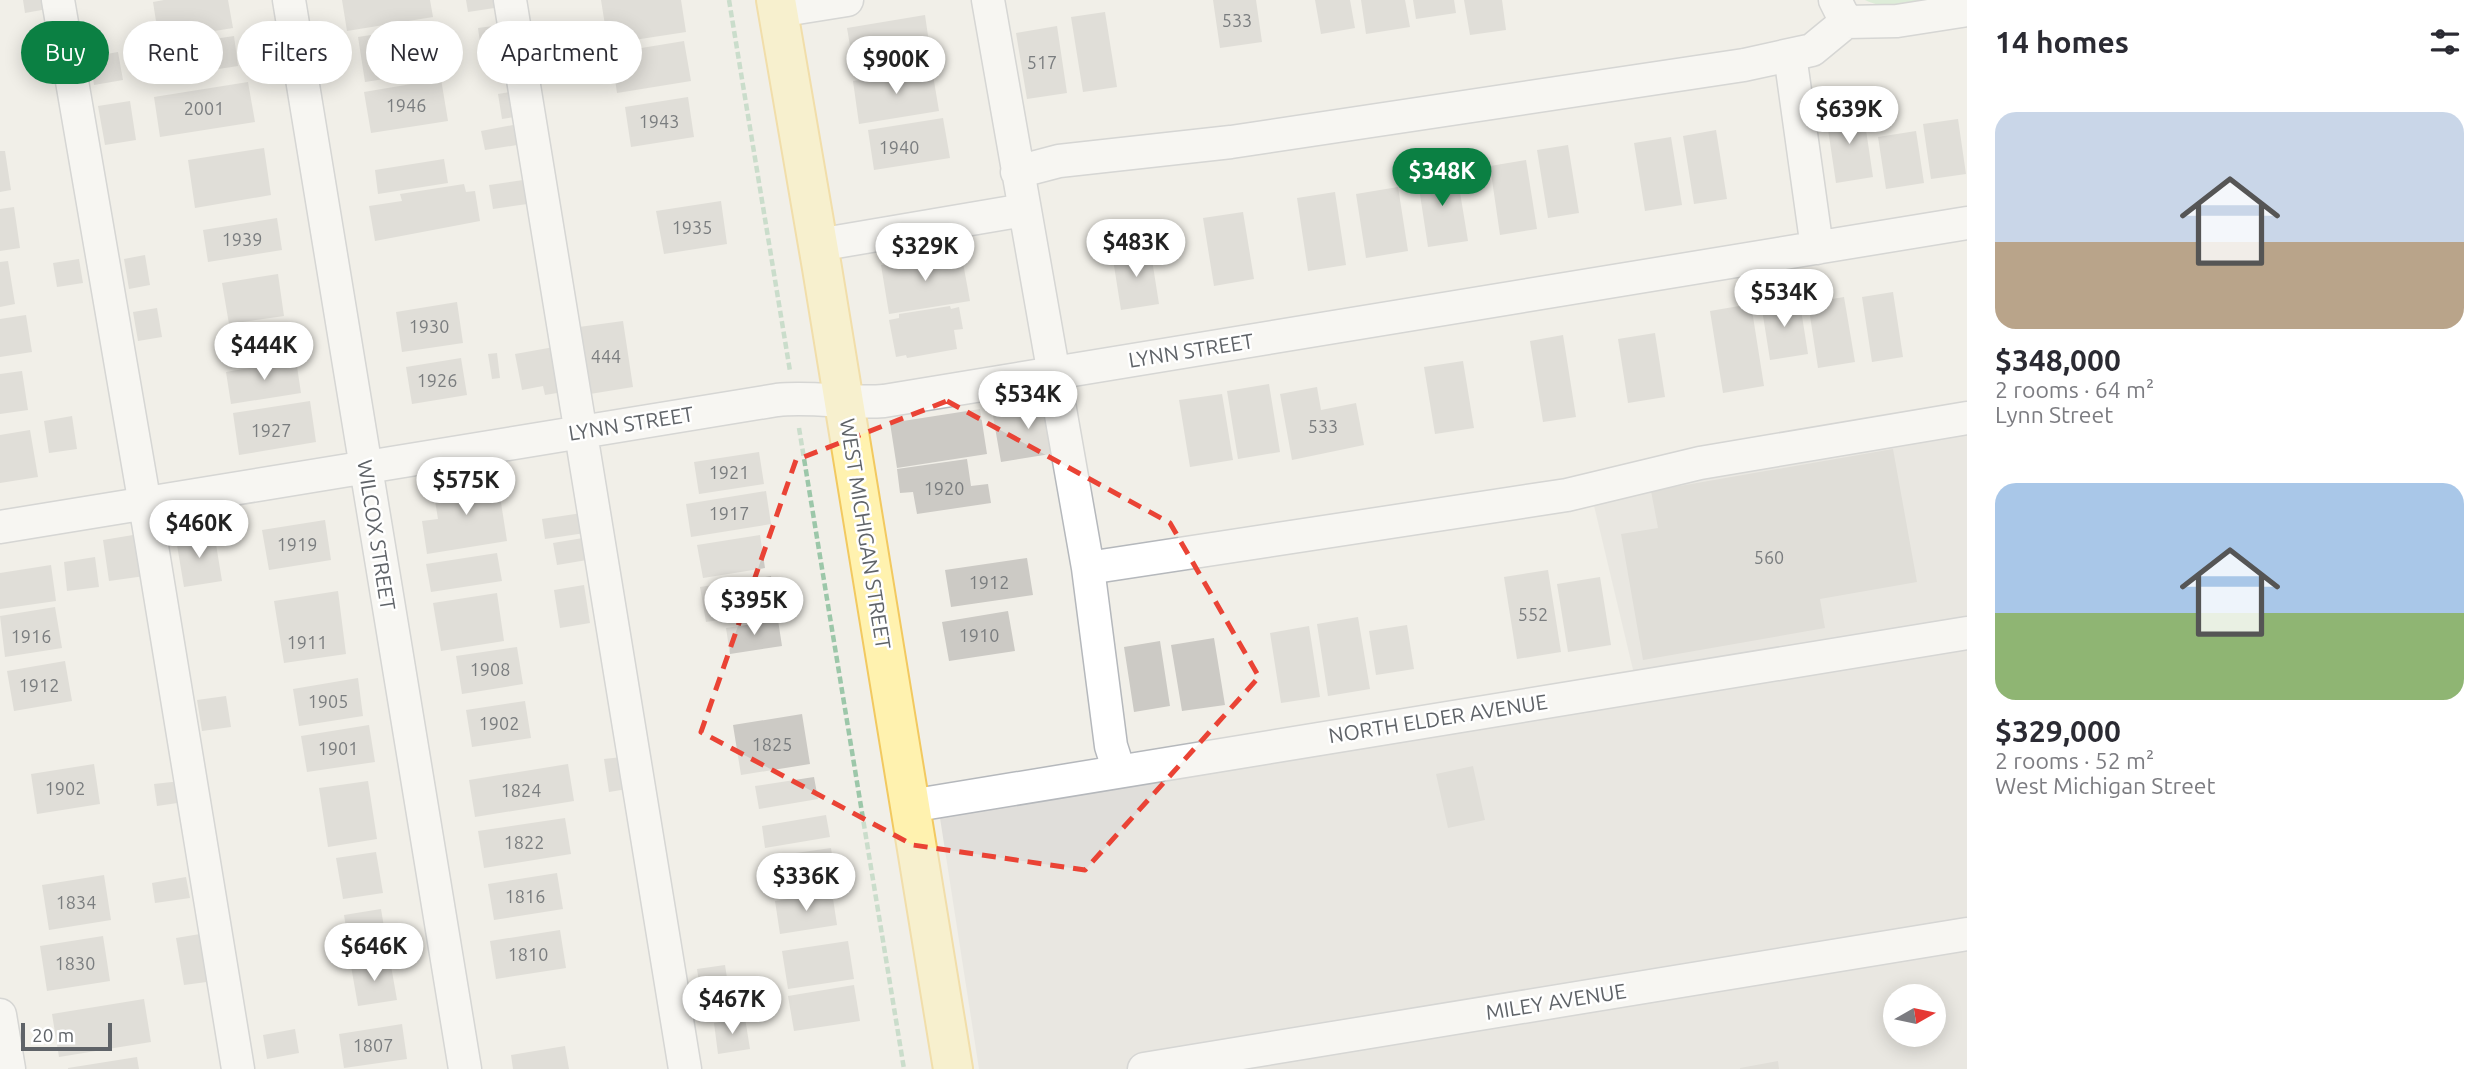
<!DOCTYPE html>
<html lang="en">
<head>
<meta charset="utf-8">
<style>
	body { margin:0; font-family:Ubuntu,sans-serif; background:#f2f2f3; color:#2b2b33; height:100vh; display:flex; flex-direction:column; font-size:26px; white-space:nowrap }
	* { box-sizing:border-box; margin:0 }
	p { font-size:23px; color:#7c7c81 }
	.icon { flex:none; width:38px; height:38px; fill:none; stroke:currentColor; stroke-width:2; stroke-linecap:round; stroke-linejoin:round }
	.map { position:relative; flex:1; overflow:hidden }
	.drawer { display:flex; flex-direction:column; background:#fff; width:525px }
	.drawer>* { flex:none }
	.top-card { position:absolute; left:21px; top:21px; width:665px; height:63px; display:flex; gap:14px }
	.needle { width:46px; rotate:81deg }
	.tools { position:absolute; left:1883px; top:984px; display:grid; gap:14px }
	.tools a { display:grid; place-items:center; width:63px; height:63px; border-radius:50%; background:#fff; box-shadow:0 4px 18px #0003; font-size:35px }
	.scale { position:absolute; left:21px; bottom:18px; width:91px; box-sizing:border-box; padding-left:7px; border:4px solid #5f6368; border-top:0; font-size:19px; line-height:24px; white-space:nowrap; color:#5f6368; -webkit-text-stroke:5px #fff; paint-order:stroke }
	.price { position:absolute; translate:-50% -60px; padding:0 16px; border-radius:24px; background:#fff; color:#222; font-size:23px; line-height:46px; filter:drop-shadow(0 2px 4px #0008) }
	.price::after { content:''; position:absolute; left:50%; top:42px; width:21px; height:16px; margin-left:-10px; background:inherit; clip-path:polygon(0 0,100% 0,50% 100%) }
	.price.selected { background:#0b8043; color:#fff }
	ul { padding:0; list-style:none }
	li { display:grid; align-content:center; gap:14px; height:371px; padding:0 28px }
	li span { display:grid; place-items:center; height:217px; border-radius:21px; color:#555 }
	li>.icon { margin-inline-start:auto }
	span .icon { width:126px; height:126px; fill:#fffc; stroke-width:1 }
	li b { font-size:30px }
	h2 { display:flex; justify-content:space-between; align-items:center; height:84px; padding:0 28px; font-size:30px }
	.chip { padding:0 24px; border-radius:32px; background:#fff; box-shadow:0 4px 18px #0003; font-size:24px; line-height:63px }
	.chip.selected { background:#0b8043; color:#fff }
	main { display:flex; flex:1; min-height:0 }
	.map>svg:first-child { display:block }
	.industrial { fill:#e0deda; fill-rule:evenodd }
	.park { fill:#c5e8c5 }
	.building { fill:#cccac5 }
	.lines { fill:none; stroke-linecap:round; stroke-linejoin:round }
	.minor-casing { stroke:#b5b8bc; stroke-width:35 }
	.major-casing { stroke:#f2c960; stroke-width:42 }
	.path { stroke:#9cc7a9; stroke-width:4.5; stroke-dasharray:7 3.5; stroke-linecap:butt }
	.minor { stroke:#fff; stroke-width:32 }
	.major { stroke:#fff2af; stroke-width:38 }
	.marked { fill:none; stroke:#ea4335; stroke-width:5; stroke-dasharray:14 9; stroke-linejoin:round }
	.labels { text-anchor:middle; stroke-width:5; stroke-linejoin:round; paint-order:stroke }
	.number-label { font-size:18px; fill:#7a7d7f }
	.street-label { font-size:21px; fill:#5f6368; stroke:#fff }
</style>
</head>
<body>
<main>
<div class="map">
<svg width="1967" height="1069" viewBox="0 0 1967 1069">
	<rect width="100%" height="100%" fill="#f1efe8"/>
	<path class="industrial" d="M1967,428v641h-988l-39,-251 698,-117 -4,-27 -43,-181zM1895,996h39v38h-39z"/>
	<path class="park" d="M1865,0h75c-27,5 -50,12 -75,0z"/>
	<path class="building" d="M23,0h29l1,8 -28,5z
		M164,0h64l5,28 -74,12 -6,-38z
		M342,0h88l3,17 -86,14z
		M466,0h34l1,7 -33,5z
		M601,0h80l5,32 -78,12z
		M1213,0h43l6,42 -42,6z
		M1315,0h35l5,28 -34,6z
		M1361,0h44l5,27 -44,7z
		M1413,0h41l2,13 -40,6z
		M1464,0h38l4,30 -36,5z
		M1105,12l12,75 -34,5 -12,-75z
		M925,15l7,48 -77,12 -8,-47z
		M508,24l4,28 -30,5 -4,-29z
		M435,25l7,45 -77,12 -7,-45z
		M1057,26l10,67 -40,6 -11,-66z
		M234,36l4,30 -71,11 -5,-30z
		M684,41l7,40 -74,12 -6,-40z
		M118,52l5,28 -29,5 -4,-28z
		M932,69l7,42 -80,13 -6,-43z
		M441,79l7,42 -77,12 -7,-41z
		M248,82l7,40 -95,15 -6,-40z
		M522,90l5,25 -25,4 -4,-25z
		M688,97l6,40 -63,10 -6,-40z
		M130,101l6,39 -31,5 -7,-39z
		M1863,110l10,67 -37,6 -10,-67z
		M943,118l7,40 -76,12 -6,-40z
		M1958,119l8,55 -35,5 -8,-55z
		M513,125l4,20 -32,5 -4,-19z
		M1716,130l11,69 -33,5 -11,-68z
		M1916,131l8,52 -38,6 -8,-52z
		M1671,137l11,68 -37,6 -11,-68z
		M1568,145l11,68 -31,5 -11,-68z
		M264,148l7,47 -76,13 -7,-48z
		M0,151h5l6,39 -11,2z
		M444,159l4,24 -70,11 -3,-24z
		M1526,160l11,69 -37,6 -10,-69z
		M1456,168l12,73 -40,6 -11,-72z
		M530,179l4,24 -41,6 -4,-24z
		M464,184l2,8 9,-1 5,30 -105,20 -6,-35 33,-5 -2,-7z
		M1398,187l10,64 -42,7 -10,-64z
		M1335,192l11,73 -38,6 -11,-73z
		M721,201l6,43 -63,10 -8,-43z
		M14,207l6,41 -20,3v-42z
		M1243,212l11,67 -40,7 -11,-68z
		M277,218l5,32 -74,12 -5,-32z
		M1150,247l9,57 -38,6 -9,-57z
		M961,252l9,49 -81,13 -8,-49z
		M145,255l5,30 -21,4 -5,-30z
		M79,259l4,24 -26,4 -4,-24z
		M8,261l7,43 -15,3v-45z
		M278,274l6,42 -55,8 -7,-41z
		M1893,292l10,65 -31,5 -10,-65z
		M1799,297l9,57 -38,6 -9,-57z
		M1844,297l11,65 -37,6 -10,-65z
		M457,302l6,41 -61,9 -6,-40z
		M1751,304l13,82 -41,7 -13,-82z
		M950,306l1,3 8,-2 4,22 -9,1 3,19 -50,9 -1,-3 -10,2 -7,-37 10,-2v-4z
		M157,308l5,29 -24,4 -5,-29z
		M26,315l6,37 -32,5v-38z
		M623,321l10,66 -43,7 -11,-67z
		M1655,333l10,64 -37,6 -10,-64z
		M1563,335l13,82 -33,5 -13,-81z
		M554,347l9,45 -18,3 -2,-9 -21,4 -7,-36z
		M497,353l3,25 -8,1 -4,-25z
		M461,358l6,37 -55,9 -6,-37z
		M296,360l5,33 -70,11 -5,-32z
		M1463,361l11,67 -39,6 -11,-67z
		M22,371l6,39 -28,4v-40z
		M1269,384l11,68 -42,7 -11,-68z
		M1317,387l4,23 35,-7 8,42 -72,15 -12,-66z
		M1222,394l11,66 -43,7 -11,-67z
		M1055,400l8,52 -62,10 -9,-52z
		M310,401l6,41 -77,13 -6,-42z
		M980,409l7,45 -90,14 -7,-45z
		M72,416l5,33 -28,4 -5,-32z
		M30,430l8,47 -38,6v-48z
		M1893,449l24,133 -97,17 5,29 -182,32 -22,-126 37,-6 -7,-37z
		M759,452l5,32 -65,10 -5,-32z
		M967,459l4,27 17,-2 3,19 -74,11 -4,-22 -13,1 -3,-24z
		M497,477l10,64 -80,13 -5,-33 16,-2 -5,-31z
		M766,491l5,33 -80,13 -5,-33z
		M582,513l3,20 -40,6 -3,-20z
		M325,520l6,40 -62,10 -7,-40z
		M214,532l8,49 -38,6 -8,-48z
		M145,533l7,42 -43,6 -6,-41z
		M760,535l5,33 -62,10 -6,-33z
		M583,538l4,22 -30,5 -4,-22z
		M497,553l5,28 -71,11 -5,-28z
		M95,557l4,30 -32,4 -3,-29z
		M1027,558l6,37 -82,12 -6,-37z
		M51,565l5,36 -56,8v-36z
		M1548,570l13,82 -44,7 -13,-82z
		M771,576l6,35 -71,11 -6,-35z
		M1600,577l11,68 -43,7 -11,-68z
		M584,585l6,38 -30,5 -6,-38z
		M338,591l8,63 -62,9 -10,-62z
		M497,593l7,48 -63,10 -8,-48z
		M55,607l7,41 -57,9 -5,-41z
		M1008,611l7,40 -66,10 -7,-39z
		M1358,617l12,72 -42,7 -11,-72z
		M778,620l4,26 -52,8 -4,-26z
		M1407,625l7,44 -38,6 -7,-44z
		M1309,626l11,71 -39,6 -11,-70z
		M1214,638l11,67 -43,6 -11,-66z
		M1160,641l10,65 -36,6 -10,-65z
		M517,647l6,37 -61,10 -6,-38z
		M65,661l7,40 -58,10 -7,-40z
		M358,678l5,38 -64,10 -6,-37z
		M226,696l5,31 -29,4 -5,-31z
		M525,701l6,37 -59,9 -6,-37z
		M802,714l8,50 -69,11 -8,-50z
		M369,725l6,37 -68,10 -6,-36z
		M622,757l5,32 -18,3 -5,-33z
		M94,764l6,40 -63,10 -6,-40z
		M568,764l6,37 -99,16 -6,-37z
		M1473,766l12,54 -37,8 -12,-54z
		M814,777l4,22 -59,10 -4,-23z
		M181,781l3,21 -27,4 -3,-22z
		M368,781l9,58 -49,8 -9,-59z
		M826,815l4,22 -65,11 -3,-22z
		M565,818l6,36 -87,14 -6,-37z
		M831,848l3,22 -62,8 -4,-21z
		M376,852l7,41 -40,6 -7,-41z
		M557,873l6,36 -69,11 -6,-36z
		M104,875l7,45 -62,10 -7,-45z
		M186,877l4,21 -35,5 -3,-20z
		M832,892l5,33 -57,9 -5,-33z
		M381,909l6,36 -37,6 -6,-36z
		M560,930l6,38 -70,11 -6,-38z
		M206,933l8,48 -30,4 -8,-47z
		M103,936l7,45 -63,10 -7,-45z
		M848,941l6,38 -66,10 -6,-38z
		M390,960l7,40 -39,6 -7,-40z
		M725,965l4,26 -28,4 -4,-26z
		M854,985l6,36 -66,10 -6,-35z
		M144,999l7,43 -92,15 -7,-43z
		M745,1018l5,31 -32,5 -4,-31z
		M402,1024l5,35 -63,9 -5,-34z
		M295,1029l4,24 -32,6 -4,-24z
		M565,1046l4,23h-56l-2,-14z
		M137,1057l2,12h-71v-1z
		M1778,1061l1,8h-39v-1z"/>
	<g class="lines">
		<g class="minor-casing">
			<path id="minor" d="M58,0l91,528 89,541
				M289,0l176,1069
				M510,0l175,1069
				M988,0l100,568 23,178 8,25
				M1835,0l11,22 51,-1 70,-11
				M778,11l69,-11
				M1790,55l27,193
				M1017,172l42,-11 172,-19 513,-77 68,-15 34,-28
				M818,245l206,-35
				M0,527l777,-127c36,-4 71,4 107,1l1083,-178
				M1088,568l479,-73 133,-32 267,-45
				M910,806l1057,-173
				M0,1015l9,54
				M1144,1069l823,-135"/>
		</g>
		<g class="major-casing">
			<path id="major" d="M776,0l46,268 131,801"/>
		</g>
		<path class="path" d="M729,0l61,371
			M799,428l105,641"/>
		<use href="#minor" class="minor"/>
		<use href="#major" class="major"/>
	</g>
	<path d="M0 0H1967V1069H0ZM947,401l223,122 89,154 -174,193 -172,-25 -212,-113 95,-272z" fill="#f1efe8" fill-opacity=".55" fill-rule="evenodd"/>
	<path class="marked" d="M947,401l223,122 89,154 -174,193 -172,-25 -212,-113 95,-272z"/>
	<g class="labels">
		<g class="number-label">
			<text x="1237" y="27">533</text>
			<text x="1042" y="69">517</text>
			<text x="406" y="112">1946</text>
			<text x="204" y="115">2001</text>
			<text x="659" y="128">1943</text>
			<text x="899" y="154">1940</text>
			<text x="692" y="234">1935</text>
			<text x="242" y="246">1939</text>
			<text x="429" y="333">1930</text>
			<text x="606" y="363">444</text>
			<text x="437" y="387">1926</text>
			<text x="1323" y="433">533</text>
			<text x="271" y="437">1927</text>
			<text x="729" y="479">1921</text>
			<text x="944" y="495">1920</text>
			<text x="729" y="520">1917</text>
			<text x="297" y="551">1919</text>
			<text x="1769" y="564">560</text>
			<text x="989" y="589">1912</text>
			<text x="1533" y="621">552</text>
			<text x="979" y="642">1910</text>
			<text x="31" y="643">1916</text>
			<text x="307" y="649">1911</text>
			<text x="490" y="676">1908</text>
			<text x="39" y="692">1912</text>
			<text x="328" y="708">1905</text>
			<text x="499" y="730">1902</text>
			<text x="772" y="751">1825</text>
			<text x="338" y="755">1901</text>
			<text x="65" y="795">1902</text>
			<text x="521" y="797">1824</text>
			<text x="524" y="849">1822</text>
			<text x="525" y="903">1816</text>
			<text x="76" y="909">1834</text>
			<text x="528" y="961">1810</text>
			<text x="75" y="970">1830</text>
			<text x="373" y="1052">1807</text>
		</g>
		<g class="street-label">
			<text transform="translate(1191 351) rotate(-9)" y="7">LYNN STREET</text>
			<text transform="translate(631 424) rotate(-9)" y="7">LYNN STREET</text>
			<text transform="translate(865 534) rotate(81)" y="7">WEST MICHIGAN STREET</text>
			<text transform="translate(376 535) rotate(81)" y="7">WILCOX STREET</text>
			<text transform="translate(1438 719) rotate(-9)" y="7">NORTH ELDER AVENUE</text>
			<text transform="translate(1556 1002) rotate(-9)" y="7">MILEY AVENUE</text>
		</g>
	</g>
</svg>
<div class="tools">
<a><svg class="needle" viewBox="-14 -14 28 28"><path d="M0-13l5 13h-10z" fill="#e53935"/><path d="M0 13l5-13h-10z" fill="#7c7c81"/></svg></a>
</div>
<div class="scale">20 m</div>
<b class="price" style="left:896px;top:96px">$900K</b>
<b class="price" style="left:1849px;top:146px">$639K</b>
<b class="price selected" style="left:1442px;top:208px">$348K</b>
<b class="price" style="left:1136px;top:279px">$483K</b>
<b class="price" style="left:925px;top:283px">$329K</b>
<b class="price" style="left:1784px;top:329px">$534K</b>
<b class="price" style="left:264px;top:382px">$444K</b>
<b class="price" style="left:1028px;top:431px">$534K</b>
<b class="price" style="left:466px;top:517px">$575K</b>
<b class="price" style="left:199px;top:560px">$460K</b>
<b class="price" style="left:754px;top:637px">$395K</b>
<b class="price" style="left:806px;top:913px">$336K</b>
<b class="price" style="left:374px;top:983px">$646K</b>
<b class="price" style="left:732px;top:1036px">$467K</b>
<div class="top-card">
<a class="chip selected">Buy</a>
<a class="chip">Rent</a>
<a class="chip">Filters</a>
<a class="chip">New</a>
<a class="chip">Apartment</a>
</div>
</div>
<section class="drawer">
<h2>14 homes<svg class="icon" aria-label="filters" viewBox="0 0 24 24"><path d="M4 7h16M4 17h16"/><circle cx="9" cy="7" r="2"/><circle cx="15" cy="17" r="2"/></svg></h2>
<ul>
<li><span style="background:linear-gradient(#c9d6e8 60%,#b9a48a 0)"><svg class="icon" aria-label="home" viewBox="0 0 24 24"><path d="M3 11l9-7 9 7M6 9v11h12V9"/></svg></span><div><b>$348,000</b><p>2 rooms · 64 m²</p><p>Lynn Street</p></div></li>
<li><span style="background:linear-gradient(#a9c7e8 60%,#8fb573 0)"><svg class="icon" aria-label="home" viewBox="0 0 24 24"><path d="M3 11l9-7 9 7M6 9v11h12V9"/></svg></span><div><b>$329,000</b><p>2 rooms · 52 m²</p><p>West Michigan Street</p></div></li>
</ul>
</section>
</main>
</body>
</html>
